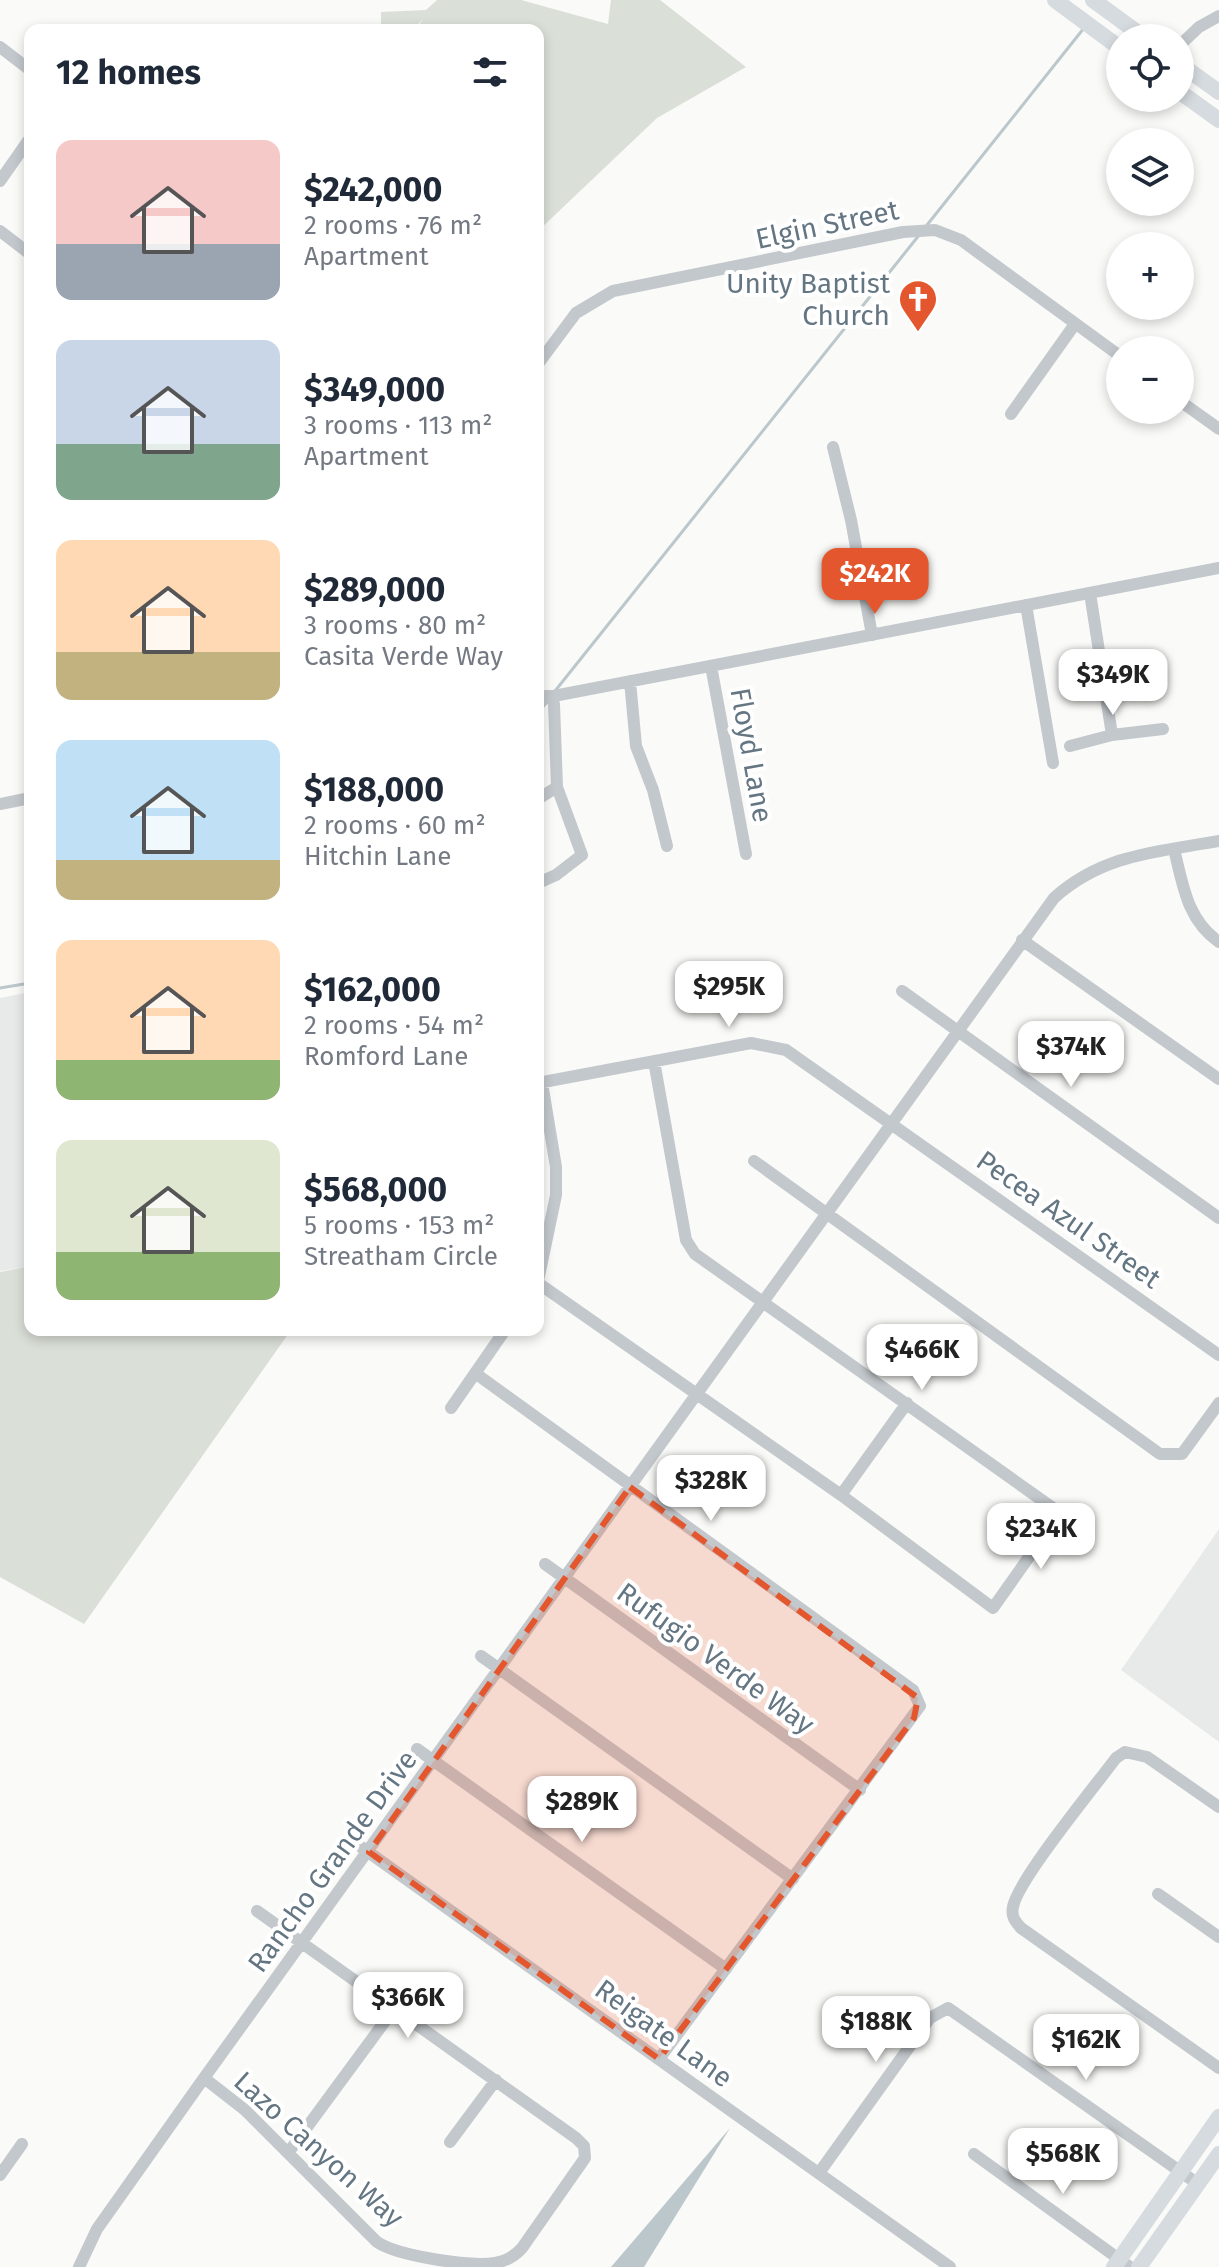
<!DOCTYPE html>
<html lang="en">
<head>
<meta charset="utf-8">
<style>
	body { margin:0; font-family:"Fira Sans",sans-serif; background:#f2f2f3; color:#1f2937; height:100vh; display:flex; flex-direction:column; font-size:30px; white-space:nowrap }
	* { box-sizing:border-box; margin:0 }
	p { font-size:26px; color:#747a83 }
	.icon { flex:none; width:44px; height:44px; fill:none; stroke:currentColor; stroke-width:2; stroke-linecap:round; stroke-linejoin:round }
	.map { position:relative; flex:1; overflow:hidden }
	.panel { position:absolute; left:24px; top:24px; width:520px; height:1312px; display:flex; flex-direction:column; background:#fff; border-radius:16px; box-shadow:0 4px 12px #0003 }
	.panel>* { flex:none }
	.controls { position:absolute; left:1106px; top:24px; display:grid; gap:16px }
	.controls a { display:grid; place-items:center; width:88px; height:88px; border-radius:50%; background:#fff; box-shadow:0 4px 12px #0003; font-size:40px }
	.price { position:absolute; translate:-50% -68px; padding:0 18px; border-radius:16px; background:#fff; color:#222; font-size:26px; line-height:52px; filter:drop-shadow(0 2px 4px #0008) }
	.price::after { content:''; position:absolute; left:50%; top:48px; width:24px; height:18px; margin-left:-12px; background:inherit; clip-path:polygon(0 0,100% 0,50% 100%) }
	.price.active { background:#e4572e; color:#fff }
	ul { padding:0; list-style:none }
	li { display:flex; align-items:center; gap:24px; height:200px; padding:0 32px }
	li span { display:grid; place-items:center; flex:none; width:224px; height:160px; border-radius:16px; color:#555 }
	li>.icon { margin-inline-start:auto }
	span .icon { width:96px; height:96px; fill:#fffc; stroke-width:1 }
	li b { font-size:34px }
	h2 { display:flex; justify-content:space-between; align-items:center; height:96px; padding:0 32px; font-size:34px }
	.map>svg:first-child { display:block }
	.built { fill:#e8e9e9 }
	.green { fill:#dadfd7 }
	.water { fill:#bbc7cb }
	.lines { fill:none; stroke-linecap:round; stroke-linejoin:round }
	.stream { stroke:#bbc7cb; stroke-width:3 }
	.minor { stroke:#c3c8cc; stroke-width:12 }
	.major { stroke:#d6dbdf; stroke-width:16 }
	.marked { fill:#e4572e; fill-opacity:0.2; stroke:#e4572e; stroke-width:6; stroke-dasharray:16 10; stroke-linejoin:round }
	.labels { text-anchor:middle; stroke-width:8; stroke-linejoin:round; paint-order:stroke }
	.street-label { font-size:28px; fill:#657683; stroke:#fff }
	.poi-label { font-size:28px; fill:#657683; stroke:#fff; text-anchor:end }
</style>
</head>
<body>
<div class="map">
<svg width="1219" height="2267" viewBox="0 0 1219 2267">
	<rect width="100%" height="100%" fill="#fafaf8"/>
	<path class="built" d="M30,992v274l-30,5v-273z
		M1219,1529v213l-98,-72z"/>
	<path class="green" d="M437,0h84l87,24 3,-24h49l86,67 -89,51 -119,113v-201h-122l7,-11 -10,11h-32v-18l45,-2z
		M30,1266v64h261l-207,294 -84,-47v-305z"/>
	<path class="water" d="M730,2128l-86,139h-33z"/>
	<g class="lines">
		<path class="stream" d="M927,225l157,-197
			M555,691l365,-457
			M538,713l8,-10
			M0,988l30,-5"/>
		<path class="minor" d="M1180,45l19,-18 20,-11
			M0,47l30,23
			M0,181l28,-40
			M0,231l30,23
			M538,364l38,-51 37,-22 290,-59 32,-2 26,10 159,116
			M1180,401l39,28
			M1011,414l64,-90
			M833,447l18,73 21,115
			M1090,593l22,142
			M1026,605l27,158
			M711,666l35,188
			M630,681l6,65 17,44 14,56
			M538,699l681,-131
			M1070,746l42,-11 51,-6
			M538,799l19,-12
			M0,804l30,-6
			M1174,849c9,36 13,71 45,93
			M538,883l18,-8 26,-20 -25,-68 -3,-83 -3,-7 -5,-1
			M1022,940l197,139
			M902,991l317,227
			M538,1083l213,-40 35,7 433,305
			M754,1161l406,293h22l37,-51
			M538,1281l18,-86v-28l-14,-84
			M538,1283l303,212 152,113 67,-95 -365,-259 -9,-14 -32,-179
			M475,1373l438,317 7,16 -261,353
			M451,1408l54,-78
			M841,1495l66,-92
			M545,1564l315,226
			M481,1656l312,223
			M417,1749l309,220
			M1219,1807l-72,-50 -22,-5 -9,6c-20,27 -99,123 -103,149 -2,10 2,14 8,21l198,140
			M350,1839l600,428
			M1158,1894l61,43
			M204,2078l41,32 132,132c21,14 93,25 118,21 11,-2 20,-7 27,-15l63,-90 -1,-12 -8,-8 -319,-227
			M450,2142l46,-62
			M288,2153l106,-144
			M974,2154l156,113
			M819,2173l111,-155 18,-10 250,176
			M0,2175l22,-31
			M79,2267l18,-38 102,-144 855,-1187c49,-44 103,-46 165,-57"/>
		<path class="major" d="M1055,0l65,48
			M1093,0l52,38
			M1180,64l39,28
			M1180,92l39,28
			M1114,2267l105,-150
			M1139,2267l80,-113"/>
	</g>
	<path class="marked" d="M630,1487l288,211 -4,20 -255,341 -290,-207z"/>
	<defs>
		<g id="church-pin" transform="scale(2)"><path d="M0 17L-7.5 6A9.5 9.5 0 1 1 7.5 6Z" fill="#e4572e" stroke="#fff"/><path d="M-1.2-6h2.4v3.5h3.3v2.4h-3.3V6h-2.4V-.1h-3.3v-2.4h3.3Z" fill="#fff"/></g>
	</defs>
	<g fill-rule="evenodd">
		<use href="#church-pin" x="918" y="299"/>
	</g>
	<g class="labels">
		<g class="street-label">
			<text transform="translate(827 224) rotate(-12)" y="10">Elgin Street</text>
			<text transform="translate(752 755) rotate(80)" y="10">Floyd Lane</text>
			<text transform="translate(1069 1219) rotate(35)" y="10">Pecea Azul Street</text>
			<text transform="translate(716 1658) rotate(36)" y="10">Rufugio Verde Way</text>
			<text transform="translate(332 1861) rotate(-54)" y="10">Rancho Grande Drive</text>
			<text transform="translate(664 2033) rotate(36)" y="10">Reigate Lane</text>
			<text transform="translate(319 2149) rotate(42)" y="10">Lazo Canyon Way</text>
		</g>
		<g class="poi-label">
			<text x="890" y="293">Unity Baptist<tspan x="890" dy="32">Church</tspan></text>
		</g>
	</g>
</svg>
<div class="controls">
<a><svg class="icon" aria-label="locate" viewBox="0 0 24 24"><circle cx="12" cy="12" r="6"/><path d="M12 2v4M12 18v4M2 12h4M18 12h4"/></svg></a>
<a><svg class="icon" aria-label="layers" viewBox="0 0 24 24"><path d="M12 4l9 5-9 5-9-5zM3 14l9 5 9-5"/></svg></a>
<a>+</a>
<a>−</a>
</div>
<b class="price active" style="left:875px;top:616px">$242K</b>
<b class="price" style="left:1113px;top:717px">$349K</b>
<b class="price" style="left:729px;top:1029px">$295K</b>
<b class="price" style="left:1071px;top:1089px">$374K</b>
<b class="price" style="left:922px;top:1392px">$466K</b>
<b class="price" style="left:711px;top:1523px">$328K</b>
<b class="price" style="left:1041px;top:1571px">$234K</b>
<b class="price" style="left:582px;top:1844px">$289K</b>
<b class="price" style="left:408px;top:2040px">$366K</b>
<b class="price" style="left:876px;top:2064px">$188K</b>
<b class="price" style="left:1086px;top:2082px">$162K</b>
<b class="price" style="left:1063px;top:2196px">$568K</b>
<section class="panel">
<h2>12 homes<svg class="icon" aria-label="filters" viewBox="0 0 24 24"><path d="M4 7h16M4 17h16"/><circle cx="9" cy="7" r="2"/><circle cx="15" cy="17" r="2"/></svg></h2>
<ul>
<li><span style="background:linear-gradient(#f6c9c9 65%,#9aa5b1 0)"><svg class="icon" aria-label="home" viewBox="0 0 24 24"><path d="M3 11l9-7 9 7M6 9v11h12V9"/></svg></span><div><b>$242,000</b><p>2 rooms · 76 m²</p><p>Apartment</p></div></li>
<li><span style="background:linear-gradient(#c9d6e8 65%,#7fa58c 0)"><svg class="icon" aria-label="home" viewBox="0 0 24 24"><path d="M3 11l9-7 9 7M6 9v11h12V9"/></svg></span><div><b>$349,000</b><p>3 rooms · 113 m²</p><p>Apartment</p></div></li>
<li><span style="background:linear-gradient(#ffd9b3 70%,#c2b280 0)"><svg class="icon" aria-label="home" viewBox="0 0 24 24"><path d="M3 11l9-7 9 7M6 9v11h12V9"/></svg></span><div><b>$289,000</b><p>3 rooms · 80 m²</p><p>Casita Verde Way</p></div></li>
<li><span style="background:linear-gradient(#bfe0f5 75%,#c2b280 0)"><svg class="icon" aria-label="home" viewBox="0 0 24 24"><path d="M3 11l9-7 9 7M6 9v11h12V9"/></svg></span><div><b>$188,000</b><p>2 rooms · 60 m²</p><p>Hitchin Lane</p></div></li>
<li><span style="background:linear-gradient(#ffd9b3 75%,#8fb573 0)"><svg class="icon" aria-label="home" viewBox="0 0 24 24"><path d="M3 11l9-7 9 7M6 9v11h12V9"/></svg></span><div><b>$162,000</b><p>2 rooms · 54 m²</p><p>Romford Lane</p></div></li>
<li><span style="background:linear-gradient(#dfe7d0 70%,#8fb573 0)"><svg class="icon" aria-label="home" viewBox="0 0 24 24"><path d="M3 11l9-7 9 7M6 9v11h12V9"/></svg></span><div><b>$568,000</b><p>5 rooms · 153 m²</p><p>Streatham Circle</p></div></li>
</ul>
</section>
</div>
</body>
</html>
